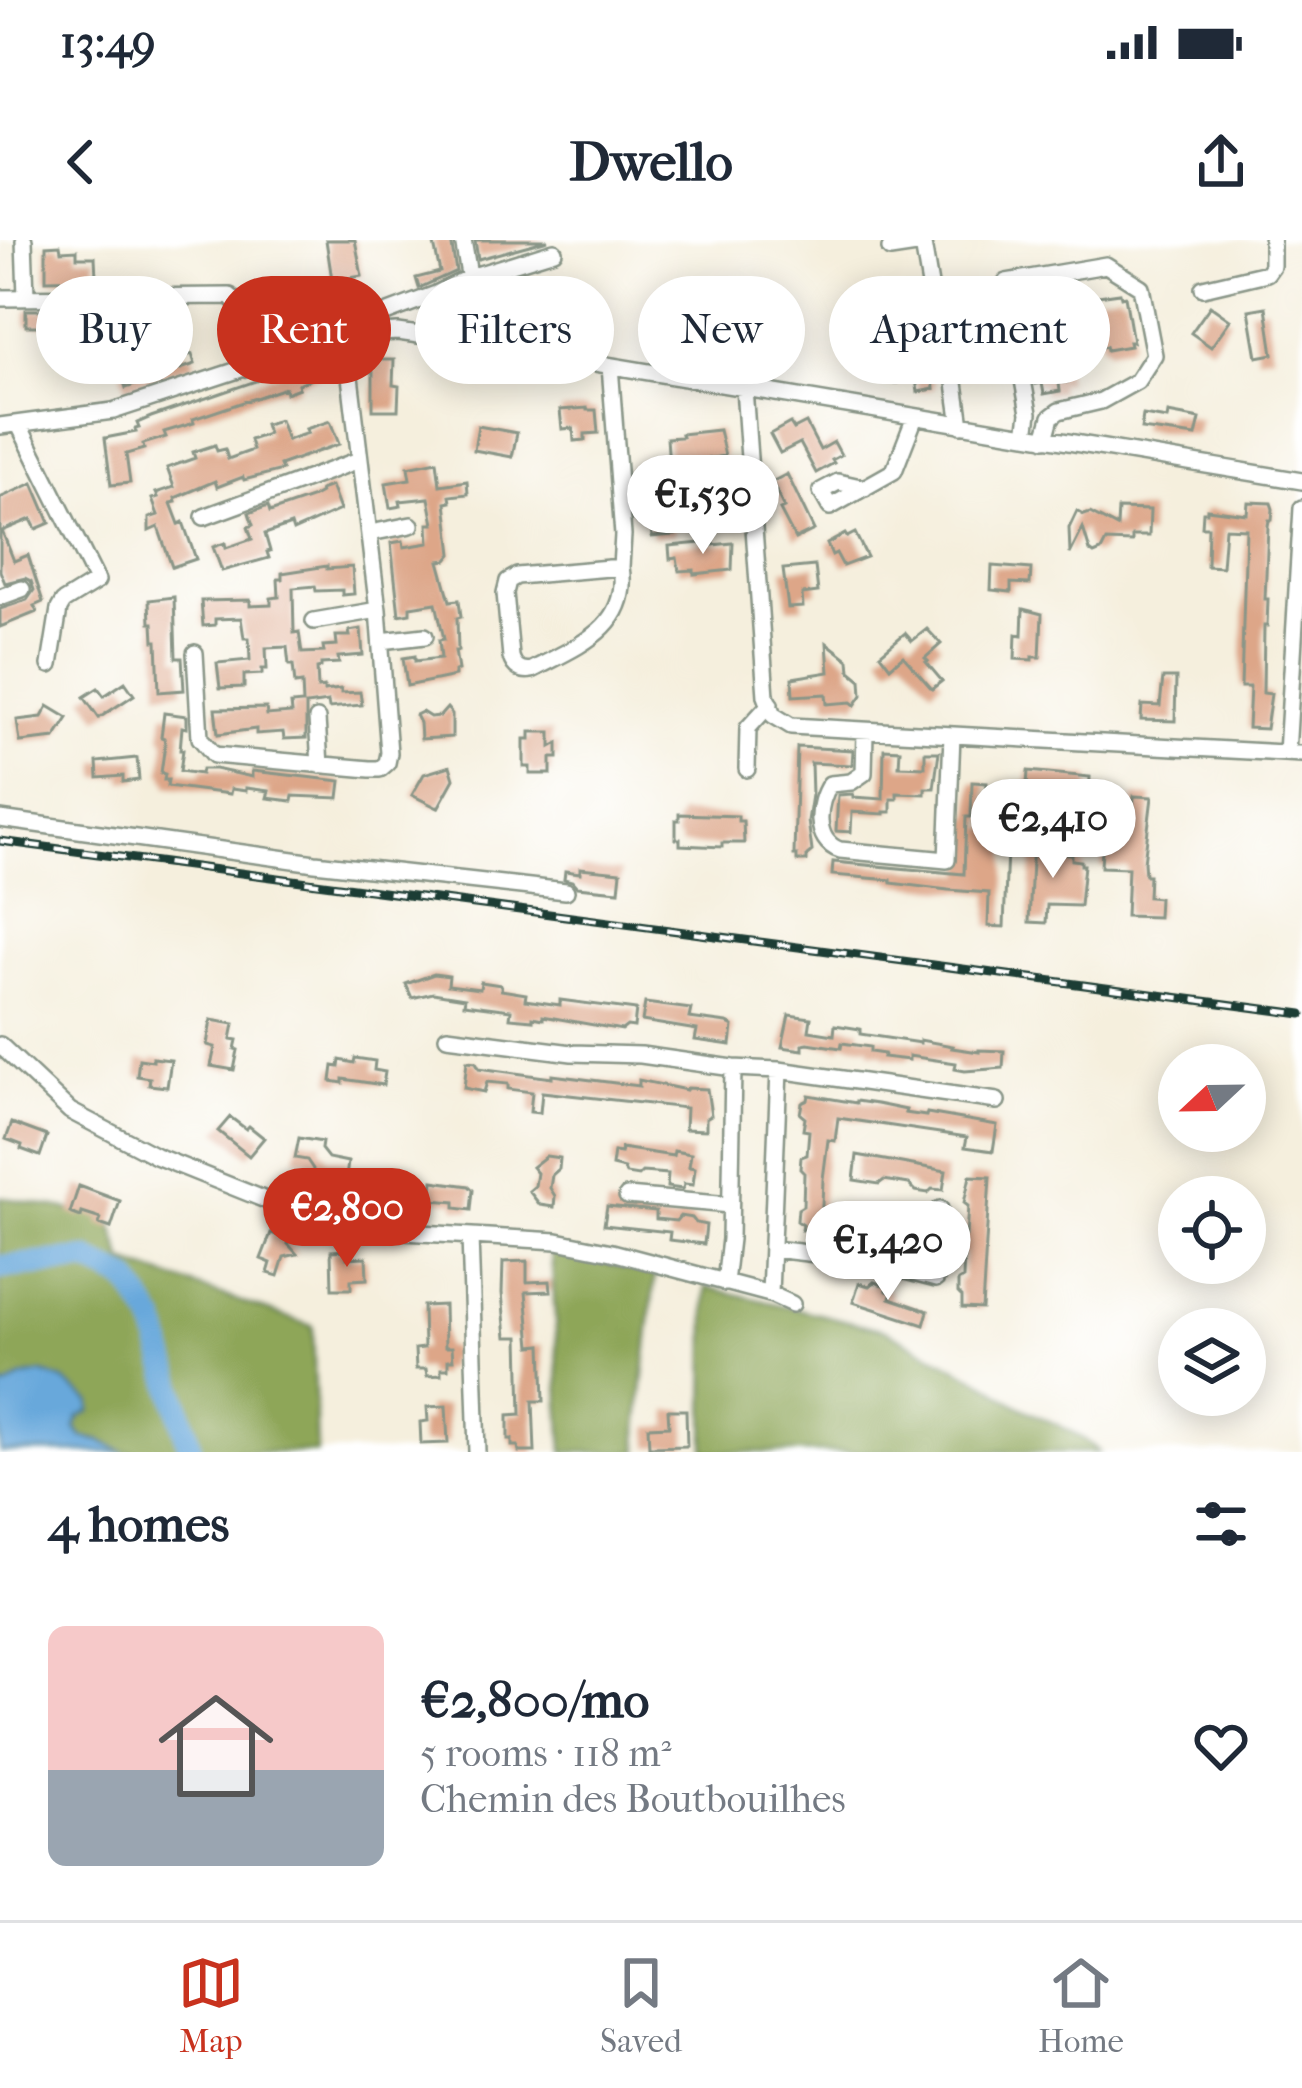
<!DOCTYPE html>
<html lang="en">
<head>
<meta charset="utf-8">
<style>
	body { margin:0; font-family:"IM FELL French Canon",serif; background:#f6f6f7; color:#1f2937; height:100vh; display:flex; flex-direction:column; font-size:45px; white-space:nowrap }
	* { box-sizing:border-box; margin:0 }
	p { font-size:39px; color:#747a83 }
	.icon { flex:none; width:66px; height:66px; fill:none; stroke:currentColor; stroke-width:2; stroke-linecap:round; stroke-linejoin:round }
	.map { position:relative; height:1212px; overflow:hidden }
	.drawer { display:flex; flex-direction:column; background:#fff; flex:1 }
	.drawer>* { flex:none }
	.banner { position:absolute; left:36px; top:36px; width:1230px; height:108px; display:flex; gap:24px }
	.needle { width:78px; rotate:248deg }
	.controls { position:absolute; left:1158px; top:804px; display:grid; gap:24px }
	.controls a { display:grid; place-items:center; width:108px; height:108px; border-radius:50%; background:#fff; box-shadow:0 6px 30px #0003; font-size:60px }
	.price { position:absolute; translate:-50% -102px; padding:0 27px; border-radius:42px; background:#fff; color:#222; font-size:39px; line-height:78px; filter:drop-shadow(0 3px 6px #0008) }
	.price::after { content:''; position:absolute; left:50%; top:72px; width:36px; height:27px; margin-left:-18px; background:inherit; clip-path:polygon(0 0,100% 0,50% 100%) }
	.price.on { background:#c8321e; color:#fff }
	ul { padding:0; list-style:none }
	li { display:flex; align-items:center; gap:36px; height:300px; padding:0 48px }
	li span { display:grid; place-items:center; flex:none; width:336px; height:240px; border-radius:18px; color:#555 }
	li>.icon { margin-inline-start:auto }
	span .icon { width:144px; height:144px; fill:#fffc; stroke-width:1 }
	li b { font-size:51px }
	h2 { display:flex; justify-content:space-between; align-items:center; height:144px; padding:0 48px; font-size:51px }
	.pill { padding:0 42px; border-radius:54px; background:#fff; box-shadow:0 6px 30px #0003; font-size:42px; line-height:108px }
	.pill.on { background:#c8321e; color:#fff }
	.status { display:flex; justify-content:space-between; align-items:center; height:84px; padding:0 60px; background:#fff; direction:ltr }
	.status svg { height:33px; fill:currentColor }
	header { display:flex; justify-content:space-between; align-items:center; height:156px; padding:0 48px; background:#fff; font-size:54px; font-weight:700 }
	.tab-bar { display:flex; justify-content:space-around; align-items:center; height:168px; border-top:3px solid #e0e1e3; background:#fff; font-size:33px; color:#747a83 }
	.tab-bar a { display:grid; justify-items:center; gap:6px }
	.tab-bar .on { color:#c8321e }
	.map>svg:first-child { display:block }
	.forest { fill:#8ea659; stroke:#567246; stroke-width:3 }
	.water { fill:#67a8db; stroke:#437288; stroke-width:3 }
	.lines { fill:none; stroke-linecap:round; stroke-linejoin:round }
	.river { stroke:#67a8db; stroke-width:24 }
	.building { fill:#dda688 }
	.minor-casing { stroke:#8a9688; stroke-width:20 }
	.minor { stroke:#fff; stroke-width:15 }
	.rail-casing { stroke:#1f3d34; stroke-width:9 }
	.rail { stroke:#fff; stroke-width:4.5; stroke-dasharray:14; stroke-linecap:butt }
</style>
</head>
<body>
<div class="status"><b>13:49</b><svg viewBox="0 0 49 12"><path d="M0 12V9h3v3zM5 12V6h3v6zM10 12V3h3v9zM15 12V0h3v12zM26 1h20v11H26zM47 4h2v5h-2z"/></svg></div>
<header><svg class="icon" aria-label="back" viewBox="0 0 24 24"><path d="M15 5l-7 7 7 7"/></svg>Dwello<svg class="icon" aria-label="share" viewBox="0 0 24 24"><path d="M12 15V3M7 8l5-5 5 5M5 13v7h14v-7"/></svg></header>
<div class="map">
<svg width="1302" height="1212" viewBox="0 0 1302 1212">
	<rect width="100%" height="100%" fill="#fff"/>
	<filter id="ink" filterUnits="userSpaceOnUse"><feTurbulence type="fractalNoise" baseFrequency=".00833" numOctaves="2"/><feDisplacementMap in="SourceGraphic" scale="24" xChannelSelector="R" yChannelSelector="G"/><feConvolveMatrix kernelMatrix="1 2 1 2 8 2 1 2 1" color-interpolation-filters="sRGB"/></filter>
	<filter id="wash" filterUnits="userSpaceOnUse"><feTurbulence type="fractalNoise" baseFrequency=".004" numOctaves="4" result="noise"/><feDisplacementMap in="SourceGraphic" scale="48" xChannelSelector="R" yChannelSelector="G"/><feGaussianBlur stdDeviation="2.7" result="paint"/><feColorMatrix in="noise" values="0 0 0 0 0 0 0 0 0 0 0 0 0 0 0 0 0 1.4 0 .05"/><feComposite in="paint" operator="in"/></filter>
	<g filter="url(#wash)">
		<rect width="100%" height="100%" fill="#f5efdd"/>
		<path class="forest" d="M0,957l110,20 14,45 189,64 4,126h-193l-24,-11 -18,-4 -7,-10 4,-10 -57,-40 -14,9 -8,1z
			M551,1010l104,26 -17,153 1,23h-76z
			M706,1047l179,43 108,57c30,30 77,35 106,65h-394z"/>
		<path class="water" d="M43,1133l20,7 28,22v9l-12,6 -4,10 7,10 18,4 24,11h-124v-65l8,-1 14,-9z"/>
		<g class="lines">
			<path class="river" d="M0,1027l87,-7 41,20 27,42 36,130"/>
		</g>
		<g id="blocks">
			<path class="building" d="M326,0h29l7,36 -13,2 1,5 -17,3z
				M433,0h18l5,31 -37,17 -3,-10 24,-6z
				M475,0h73l-70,19z
				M60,5l1,6 16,-1v7h18l1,20h-7v2l-43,1v-34z
				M1053,46l1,5 6,-1 2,12 -51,6 -2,-14z
				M331,50l19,26 -9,6 -21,7 -4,-35z
				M1120,53l1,4 4,-1 8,46h-4l1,4 -23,4 -1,-4 -4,1 -7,-46 4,-1 -1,-4z
				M1210,66l20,14 -19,27 -20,-14z
				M1266,67l7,47 -16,3 -8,-47z
				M26,70h68v16h-20v17l-20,1v-18h-28z
				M117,71h67l1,15 -21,1 1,30 19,-6 2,5 6,-2 3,10 -69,24 -5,-15 31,-11 -3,-36h-32z
				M873,81l3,3 5,38 17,1 -1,20 -29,-1 2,-33 -11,1 -4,-27z
				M1050,88l1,8 8,-2 8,48 -8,1 1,8 -16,3 -2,-11 -6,1 -9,-42 8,-1 -1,-11z
				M933,109l4,21 -4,7 1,12 -16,3 -5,-31 3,-10z
				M317,120l5,15 -24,9 1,4 -13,5 -1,-5 -92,31 1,4 -30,9 2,5 -23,7 1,5 -18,5 4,29 -19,2 -6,-47 31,-6 -1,-3 4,-1 -2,-5 14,-6z
				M368,120h26l-1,25 6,1 -1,24h-25v-38h-5z
				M587,168v2h9l2,23 -13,1v6l-11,1 -1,-13 -11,1 -2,-19z
				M1168,173l32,6 -4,17 -55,-7 2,-14 24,4z
				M280,180l7,20 21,-7 -2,-4 24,-8 9,23 -59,21 2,5 -38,10 -1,-3 -26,10 -2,-6 -40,17 1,4 -5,1 8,21 4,-2 13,37 -24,8 -14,-40 -9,4v-13l9,-3 -6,-16 6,-2 -2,-4 18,-6 -7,-19 28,-10 -2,-6 22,-7 2,6 8,-2 3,10 25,-9 -3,-10 18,-6 -3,-10z
				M790,183l4,6 12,-6 14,27 14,-8 7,13 -9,5 2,3 -18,10 -16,-30 -20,10 -10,-19z
				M478,186l39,7 -5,24 -38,-7z
				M719,190l6,26 -56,9 -2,-27 15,-1 -1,-3z
				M437,221l3,24 27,-4 1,13 -18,2 1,6 -5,1 6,51 -5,6 -8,1 11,40 9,-1 2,17 -4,1 1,33h-3l3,19 -3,1v5l-48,10 -4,-28 12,-2v5l26,-3 -2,-18 5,-1 -8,-36 -26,4v6l-11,2 -8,-72 12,-2 1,6 25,-4 -1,-19h6l-5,-26 -29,3 1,5 -11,2 -4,-25 24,-4 -2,-12z
				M787,234l27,56 -19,9 -15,-29 4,-2 -12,-26z
				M670,235l5,60 -23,2 -1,-11h-4l-3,-38h3l-1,-11z
				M33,243l17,40 -14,6 -5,-10 -29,12 12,30 14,-6 15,47 -9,4 3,6 -37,15v-18l27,-9 7,-10 -3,-9 -6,-3 -20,5 -5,-12v-73z
				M331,246l9,24 -47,21 -2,-6 -26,9 5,17 -3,1 2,6 -47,13 -9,-24 12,-4 1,5 26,-9 -4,-12 5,-2 -4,-12 19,-7 2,6 44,-15 7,-4 -1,-3z
				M1248,262l23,1 2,6 -1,11h-3l-1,6 -3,73h3l-1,27h-3l-1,67 8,1 -5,35 -18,-1 2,-41h-9l5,-158 -21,-1 -3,39 -15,-1 1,-39h-6l1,-15h4v-3l40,5z
				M1118,269l32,1 -1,26h-17v6l-26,-1 -5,10 -7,3 -4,-3 -7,-23 -13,26 -1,-26 8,-17 7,4 6,-2 27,14z
				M855,293l12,24 -24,9 -7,-13 -4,2 -5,-11 18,-10 2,3z
				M712,302v3l21,-2 -1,27 -38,4v-4l-15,1 -2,-13 -7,1 -1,-13z
				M327,326v3l25,-2 2,27 -12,1v-5l-26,1 -1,-5 -22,2 1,45 5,-1 3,21 22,-1 -1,-6 14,-1 -1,-9h14l-1,-5 12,-2 2,26 -25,2 1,6 -18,1v3l-4,1 1,20 6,-1v4l17,-2v4l19,-1 2,13 -33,3 -1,-6 -22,3v33l-22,1 -1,-7 -27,2v-5l-38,5 -3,-25 51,-1 1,7 25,-2 -1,-9 12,-1 -1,-20 -7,1 -2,-19h-4l-2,-18 -21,1 1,21h-5v5l-18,1v12l-24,1 -3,-25 33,-3 -1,-22h-5l-3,-20 -26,1v6l-12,1 -2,-25 49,-1v6l21,-1v-7l8,-1 -1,-18h4v-6z
				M815,326l3,26 -16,2 1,13 -15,1 -5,-39z
				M992,326l39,3 -1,15 -19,-1v9l-20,-2z
				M174,357l2,61h6l2,32 -25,2 -2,-51h-3l-1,-18h-3l-1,-23z
				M1023,369l19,5 -2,43h-8v3l-17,-1 1,-25 6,1z
				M927,389l14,15 -16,14 3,3 -2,1 16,19 -10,8 -29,-33 -13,11 -10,-13 25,-21 7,8z
				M827,403l22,17 1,11 11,9 1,15 -7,10 -4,-3 -24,2 -1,-10 -33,2 -1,-18 37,-6z
				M1163,438h13l-1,43 -34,-1 1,-15 18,1z
				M125,442l9,13 -35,23 -15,-21 14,-9 6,8z
				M48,466l20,12 -13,20 -35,4 -3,-22 25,-3z
				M447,468l5,6v23l-31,2 -1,-16 -4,-8 6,-3 8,5 10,-1z
				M164,473l23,3v12l-5,-1 -2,23h3l-3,21 21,3 1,-5h13l37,8v-6l89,10 -2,17 -46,-2 -1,5 -25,-3 2,-7 -23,-3v3l-15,-2 -1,5 -63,-8 1,-6h-4l1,-6 -4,-1 4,-29 -1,-6 -3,-1z
				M530,492h21v15l7,-4v15h-7v16h-21v-7h-6v-28h6z
				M797,507l56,3 -1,15 -41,-2 1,32 -4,26 4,30 -5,4v6h-10v-6h-3z
				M884,509l16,1 -1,16 26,1v-15h14l-5,36h-9v6l-28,-1v6h-6v13h-7v2l-32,-2 -1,20 -15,-1 2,-36 15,-1v3l30,2z
				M137,518l2,22 -16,2v-6l-25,2 -1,-16z
				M450,526l4,13 -16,29 -26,-13 12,-21z
				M1028,531l62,6 -1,22 -22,-1v-7l-25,-2v12l-16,-1z
				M972,542l15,1 -4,45 14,1 10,20 -3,78 -16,-1 1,-33 -41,-3 -57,-7v-3l-59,-5 1,-13 131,12 2,-57h5z
				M1134,556l18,1 -8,65 1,13h4l-1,22 11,1 -1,19 -32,-1 2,-48 -27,-1 2,-34 -13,-1v-6l-8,-1 1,-18 22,1v5l28,2z
				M679,574l59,2v5h5l1,22h-22v4l-42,-2v-6h-4v-19h3z
				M1033,601h17l-1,12 23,1v6l9,1v4h3l-4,41 -33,-1 -1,18 -17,-1z
				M580,628l41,4 -2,19 -42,-4 -5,-6 -8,-2 1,-8 15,2z
				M434,734l15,2 -1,9 32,4 1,-7 20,3v5l25,4 -1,6 35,5v-5l76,10 -2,17 -7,-1 -5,4 -79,-14v3l-10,-2v3l-23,-2 1,-8 -47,-6 1,-6 -32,-5 -21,5 -6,-14z
				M645,763l46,6 -2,9 38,5 6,3 -2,19 -36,-5 2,-10 -55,-9z
				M789,775l22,3 -2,13 25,4 1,-10 25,4v5l60,9v-3l33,6 -1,2 27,4v-2l25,1 -1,17 -38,3 -10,-2 1,-6 -47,-7v4l-26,-3 1,-3 -14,-2v-5l-28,-4 -1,5 -33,-5 -5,1v6l-21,-3z
				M211,780l23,4 -3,15 6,1 -2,9 3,1 -4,20 -23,-4 4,-19 -8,-2z
				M153,818l18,2 -4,27 -18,-2 1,-7 -13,-2 2,-17 14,2z
				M355,818l20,3 -1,9 11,2 -2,13 -40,-6v4l-12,-2 2,-15 6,1 1,-7 14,3z
				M467,821l9,1 3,6 73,10v-3l87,11v-6l47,10 1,-2 20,1 4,26 -5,3v12l-21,-1 1,-21 -144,-16 -2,21 -10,-1 2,-20 -24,-3v-5l-21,-2 -3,10 -20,-4z
				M809,855l47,8v-2l21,3 29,6 -1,3 21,3 1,-3 70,12 -4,26 -28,-4 2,-10 -129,-19 -3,23 -7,-1 -5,39 -2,51h-19l1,-5 -6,-4 1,-12 5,-3 1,-33 -4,-4 1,-12 6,-2 2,-24 -6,-1 2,-12 -5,-4 2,-11 6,-3z
				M230,877l16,12 3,-3 15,12 -15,18 -31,-25z
				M12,883l35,13 -7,20 -19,-7 1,-4 -16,-6z
				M299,898l23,4 -1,7 7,9 20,4 -2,16 -13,-3 -1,9 -21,-4 2,-11 -6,-9 -12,-2z
				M621,908l52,8 1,-5 17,3 -2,13 6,1 -2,17 -9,-1 -1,5 -16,-2 1,-13 -26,-2 -4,4 -12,-2 -2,-5 -12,-3 2,-14 7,1z
				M857,915l89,16 -3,19 -11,-1 -4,4 -12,-2 -7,-7 -25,-4 -5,4 -25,-4z
				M546,916l14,2 -1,11 -7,6 -2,13 5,8 -1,11 -14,-2 -11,-14 6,-5 2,-13 -5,-6z
				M970,936l20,1 -8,132 -20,-1v-11l-4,-4v-12l5,-3 1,-24 -4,-4 1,-12 5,-2 2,-30 -4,-3z
				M433,941l36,5 4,4 -2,20 -16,-2v-6l-24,-2z
				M79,946l41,15 -9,27 -12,-4 2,-5 -19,-6 -1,4 -11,-4z
				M607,966l49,5v8l20,2 4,-5 12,2 4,5 10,2 -2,19 -35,-4 1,-8 -66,-7z
				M845,968l35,5 -2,8 37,6 -3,18 -23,-4 1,-4 -41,-3 -3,-6 -4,-1z
				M271,993l19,7 -2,4 9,10 -13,3 -6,19 -10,-3 3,-10 -10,-4z
				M347,1010v8l19,-1 1,22 -16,1v9h-19l-1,-38z
				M527,1021v21l23,-1 1,10 -25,1 5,54 11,-1 2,56h-11l2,51h-16l-1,-6h-6v-7h-4v-24l13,-1 -2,-77h-13l-4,-44 1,-31z
				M874,1042l12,4 1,5 5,2 -2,5 38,13 -4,14 -71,-23 6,-19 10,3z
				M444,1065l1,42h7l1,13h-5v9h-7v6l-14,1 -1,-7h-10l-1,-20 9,-1 -1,-42z
				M446,1166l2,37 -27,1 -1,-22 8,-1 -1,-14z
				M668,1170h18l1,36 -38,1 -1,-20 21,-1z"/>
		</g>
	</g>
	<g filter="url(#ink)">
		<use href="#blocks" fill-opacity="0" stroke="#8a9688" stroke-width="3"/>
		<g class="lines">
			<g class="minor-casing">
				<path id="minor" d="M24,0l2,56
					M463,0l18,104
					M890,9l33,-5 14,82 11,8 13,91
					M1006,42l100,-17 35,22 13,68 -17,26 -36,20 -42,10 -8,6 -6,22
					M1203,48l64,-15 5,-7v-26
					M0,58l230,-2 9,11 7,58
					M383,74l53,-20 34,-17 84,-26
					M902,101l44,-8
					M1018,113l11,60 -3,22
					M610,126l13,169 -2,32 -104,9 -9,5 -3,12 6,64c3,11 11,15 21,13 45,-24 99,-42 89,-103
					M744,148l22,308 7,19 18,11 511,28
					M19,185l78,156 -34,21 -4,7 -9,56
					M0,186l113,-15 232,-76 53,-3 83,12 821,137
					M865,248l-27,-6 -17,9 9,16 64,-36 21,-54
					M204,277l155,-57
					M370,293l41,-8
					M0,357l22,-8
					M314,381l64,-11
					M381,401l44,-5
					M195,413l5,85 14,17 156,14h10l7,-6 2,-10 -11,-143 -33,-275
					M317,479l3,46
					M865,492l-1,41 -13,9 -21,2c-13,19 -17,57 10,66l107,10 5,-125
					M1287,513l15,-245
					M747,529l1,-41 22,-24
					M0,579l315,44 251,28
					M447,797l125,16 69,2 92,13 46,2 218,31
					M0,805l70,66 86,45 157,63 91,13 153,9 55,11 158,42 22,10
					M627,956l103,9
					M470,996l7,216
					M773,1009l86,10 77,20 4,-70
					M725,1043l5,-44 3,-171
					M770,1054l9,-224"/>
			</g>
			<use href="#minor" class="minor"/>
			<g class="rail-casing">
				<path id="rail" d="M0,601l1302,173"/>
			</g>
			<use href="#rail" class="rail"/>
		</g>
	</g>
</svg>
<div class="controls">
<a><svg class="needle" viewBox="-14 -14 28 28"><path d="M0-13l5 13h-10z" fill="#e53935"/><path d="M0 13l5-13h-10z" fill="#747a83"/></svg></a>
<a><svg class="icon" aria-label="locate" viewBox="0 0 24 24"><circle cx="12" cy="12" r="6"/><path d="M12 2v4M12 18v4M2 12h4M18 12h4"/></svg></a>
<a><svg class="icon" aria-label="layers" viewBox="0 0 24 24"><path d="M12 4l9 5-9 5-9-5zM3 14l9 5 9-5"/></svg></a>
</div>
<b class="price" style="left:703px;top:317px">€1,530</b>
<b class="price" style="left:1053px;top:641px">€2,410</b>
<b class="price on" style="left:347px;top:1030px">€2,800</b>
<b class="price" style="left:888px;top:1063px">€1,420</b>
<div class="banner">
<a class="pill">Buy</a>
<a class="pill on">Rent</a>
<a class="pill">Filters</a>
<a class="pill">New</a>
<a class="pill">Apartment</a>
</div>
</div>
<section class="drawer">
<h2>4 homes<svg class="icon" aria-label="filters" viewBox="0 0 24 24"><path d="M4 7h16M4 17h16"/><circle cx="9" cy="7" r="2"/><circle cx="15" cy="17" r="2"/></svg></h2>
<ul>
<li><span style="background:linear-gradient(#f6c9c9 60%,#9aa5b1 0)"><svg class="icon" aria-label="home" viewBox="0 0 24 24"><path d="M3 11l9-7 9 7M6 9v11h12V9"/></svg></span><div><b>€2,800/mo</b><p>5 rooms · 118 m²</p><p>Chemin des Boutbouilhes</p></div><svg class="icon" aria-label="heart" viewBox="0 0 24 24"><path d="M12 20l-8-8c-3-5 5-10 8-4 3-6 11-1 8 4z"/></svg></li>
</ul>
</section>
<nav class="tab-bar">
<a class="on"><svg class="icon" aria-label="map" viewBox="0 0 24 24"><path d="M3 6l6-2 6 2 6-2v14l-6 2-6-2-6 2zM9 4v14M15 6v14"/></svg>Map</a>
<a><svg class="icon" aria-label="saved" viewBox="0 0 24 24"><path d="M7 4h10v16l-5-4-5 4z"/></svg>Saved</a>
<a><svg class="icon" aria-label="home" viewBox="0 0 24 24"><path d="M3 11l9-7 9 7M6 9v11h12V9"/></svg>Home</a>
</nav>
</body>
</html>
